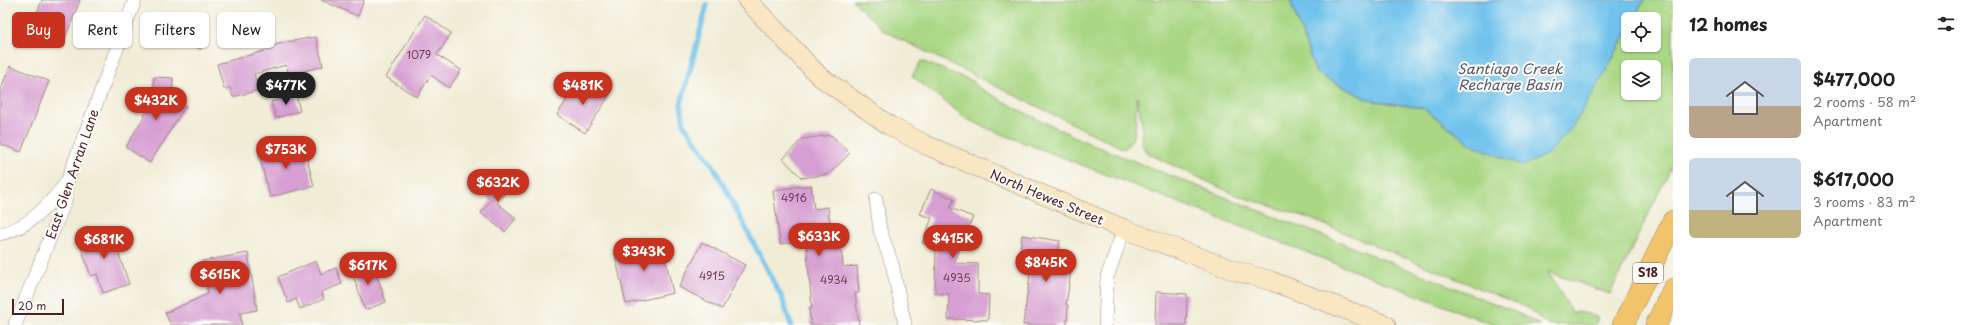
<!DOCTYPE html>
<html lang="en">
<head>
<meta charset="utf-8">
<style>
	body { margin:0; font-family:"Playpen Sans",sans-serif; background:#f2f2f2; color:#202124; height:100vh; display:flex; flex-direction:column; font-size:15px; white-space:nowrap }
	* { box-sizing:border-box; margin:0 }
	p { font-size:13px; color:#757577 }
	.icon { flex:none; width:22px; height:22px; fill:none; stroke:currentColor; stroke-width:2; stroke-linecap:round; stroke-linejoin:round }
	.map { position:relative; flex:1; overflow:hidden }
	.drawer { display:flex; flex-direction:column; background:#fff; width:300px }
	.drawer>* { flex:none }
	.top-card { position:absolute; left:12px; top:12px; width:380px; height:36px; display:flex; gap:8px }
	.fabs { position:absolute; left:1621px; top:12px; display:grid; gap:8px }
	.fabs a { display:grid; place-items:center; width:40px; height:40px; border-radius:6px; background:#fff; box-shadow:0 1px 3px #0004; font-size:20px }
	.scale { position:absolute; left:12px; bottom:10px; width:52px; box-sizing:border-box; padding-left:4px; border:2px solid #4a1f2b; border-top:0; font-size:11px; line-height:14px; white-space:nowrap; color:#4a1f2b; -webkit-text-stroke:3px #fdfcf7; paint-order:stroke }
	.price { position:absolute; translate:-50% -34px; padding:0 9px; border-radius:14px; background:#c8321e; color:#fff; font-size:13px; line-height:26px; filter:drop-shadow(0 1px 2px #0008) }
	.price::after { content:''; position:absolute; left:50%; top:24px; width:12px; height:9px; margin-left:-6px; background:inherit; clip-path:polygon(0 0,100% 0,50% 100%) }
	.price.on { background:#222; color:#fff }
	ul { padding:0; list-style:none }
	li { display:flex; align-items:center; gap:12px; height:100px; padding:0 16px }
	li span { display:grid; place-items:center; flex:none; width:112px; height:80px; border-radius:6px; color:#555 }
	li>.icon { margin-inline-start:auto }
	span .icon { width:48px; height:48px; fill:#fffc; stroke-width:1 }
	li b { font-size:17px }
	h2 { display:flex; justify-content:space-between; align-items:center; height:48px; padding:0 16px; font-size:17px }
	.chip { padding:0 14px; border-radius:6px; background:#fff; box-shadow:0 1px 3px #0004; font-size:14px; line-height:36px }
	.chip.on { background:#c8321e; color:#fff }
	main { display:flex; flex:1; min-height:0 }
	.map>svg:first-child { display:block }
	.green { fill:#a9d784; stroke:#7a7b58; fill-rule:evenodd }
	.water { fill:#70c2ec; stroke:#5d708c }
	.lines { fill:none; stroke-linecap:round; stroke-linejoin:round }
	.stream { stroke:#70c2ec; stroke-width:5 }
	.building { fill:#d69ed2 }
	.minor-casing { stroke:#9d8680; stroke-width:14 }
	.secondary-casing { stroke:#9d8680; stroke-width:20 }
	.primary-casing { stroke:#9d8680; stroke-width:22 }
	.minor { stroke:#fff; stroke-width:13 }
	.secondary { stroke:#f9e7c3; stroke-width:19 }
	.primary { stroke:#f1c36a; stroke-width:21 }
	.labels { text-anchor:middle; stroke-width:4; stroke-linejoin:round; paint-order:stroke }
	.number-label { font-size:11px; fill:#6d3f55 }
	.shield { fill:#fdfcf7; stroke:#806168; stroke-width:1 }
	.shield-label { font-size:12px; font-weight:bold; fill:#4a1f2b }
	.street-label { font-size:13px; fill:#4a1f2b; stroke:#fdfcf7 }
	.water-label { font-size:14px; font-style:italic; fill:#57586f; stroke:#fdfcf7 }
</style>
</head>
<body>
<main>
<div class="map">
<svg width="1673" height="325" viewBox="0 0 1673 325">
	<rect width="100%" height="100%" fill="#fdfcf7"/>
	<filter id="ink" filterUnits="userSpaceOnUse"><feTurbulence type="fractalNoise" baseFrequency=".025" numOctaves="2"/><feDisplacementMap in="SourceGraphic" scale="8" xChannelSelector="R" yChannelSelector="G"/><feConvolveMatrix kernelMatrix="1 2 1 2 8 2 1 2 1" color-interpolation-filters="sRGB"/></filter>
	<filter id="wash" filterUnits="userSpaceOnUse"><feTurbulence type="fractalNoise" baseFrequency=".012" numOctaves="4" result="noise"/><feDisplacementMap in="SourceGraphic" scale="16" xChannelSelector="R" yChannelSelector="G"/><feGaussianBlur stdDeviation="0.9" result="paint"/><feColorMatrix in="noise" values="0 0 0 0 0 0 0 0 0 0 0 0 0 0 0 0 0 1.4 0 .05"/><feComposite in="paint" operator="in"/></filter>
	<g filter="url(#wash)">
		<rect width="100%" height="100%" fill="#f0ecd6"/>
		<path class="green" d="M852,0h438l26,73 53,27 54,8 48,36 135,-73 22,-41v15h26v-26h-20l10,-19h29v163l-63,131 -62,-22 24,40h10l16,6 -3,7h-48l-17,-16 -224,-92 -70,-22 -89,-42 -6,-10 1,-18 -5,-28c-3,20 4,37 -13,52l-240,-118zM1628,67h26v26h-26z
			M921,61l52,20 6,7 44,24 65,31 423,167 29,15h-46l-505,-196 -22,-10 -55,-43z"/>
		<path class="water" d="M1290,0h354l-10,19h-6v11l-22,41 -33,55 -25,28 -25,12 -52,-22 -48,-36 -54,-8 -53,-27z"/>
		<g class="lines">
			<path class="stream" d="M707,5l-26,99 3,21 29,40 69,133 9,27"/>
		</g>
		<g id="blocks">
			<path class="building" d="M42,0h38l-17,44 -33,-13z
				M321,0h43l-6,16z
				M425,15l26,18 -14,22 24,15 -12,18 -18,-13 -14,22 -31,-20z
				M170,17l37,15 -6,17 -38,-14z
				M316,37l7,29 -34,9 -3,-10 -32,9 5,16 -26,7 -3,-9 -6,1 -7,-25 55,-15v-3l15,-4z
				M10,66l39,15 -28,71 -21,-8v-53z
				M154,77l19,1 -1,21 14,6 -36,58 -24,-16 27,-46z
				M581,78l28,18 -24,37 -28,-18z
				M296,95l4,16 -24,7 -5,-16z
				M831,135l19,18 -21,21 -27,4 -19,-19 19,-20z
				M303,143l11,43 -44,11 -11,-43z
				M500,172l13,11 -16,20 19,15 -11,14 -24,-19 10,-13 -8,-7z
				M811,185l3,24 14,-2 4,38 9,-1 2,23 14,-1 2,27h-4l4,32h-48l-2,-17h3l-6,-67 -26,3 -7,-54z
				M931,189l23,10 -4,9 23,9 -19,46 24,1v30l11,1 -1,25 -40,-1 1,-25 -14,-1 1,-45 -14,-5 10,-25 -12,-4z
				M110,228l19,56 -26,9 -6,-19 -6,2 -13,-37z
				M1022,235l38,6 -3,21 15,2 -6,41h2l-1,20h-44l9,-65 -13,-2z
				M661,239l12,54 -47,11 -12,-54z
				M702,242l43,23 -23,44 -43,-22z
				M248,253l9,57 -17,3 2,12h-71l-6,-12 43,-19 -6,-33z
				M316,261l5,13 15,-6 6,16 -21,8 3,7 -24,10 -4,-10 -8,4 -10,-26z
				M372,261l14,41 -21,8 -14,-41z
				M1156,292l31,2 -1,31h-31z"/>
		</g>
	</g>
	<g filter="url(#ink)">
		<use href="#blocks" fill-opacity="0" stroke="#9d8680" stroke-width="1"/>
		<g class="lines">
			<g class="minor-casing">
				<path id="minor" d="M876,199l4,31 12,34 13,61
					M0,234c30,-6 49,-30 67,-52
					M15,325l48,-119 4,-12v-12l68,-182
					M1105,325l2,-48 17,-48"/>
			</g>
			<g class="secondary-casing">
				<path id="secondary" d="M747,0l72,76 71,50 36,19 198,84 109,41 38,11 115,44"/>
			</g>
			<g class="primary-casing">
				<path id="primary" d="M1623,325l50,-104
					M1656,325l17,-36"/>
			</g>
			<use href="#minor" class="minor"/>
			<use href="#secondary" class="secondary"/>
			<use href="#primary" class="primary"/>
		</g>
	</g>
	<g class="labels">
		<g class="number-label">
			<text x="419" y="59">1079</text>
			<text x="794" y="202">4916</text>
			<text x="712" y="280">4915</text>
			<text x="957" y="282">4935</text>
			<text x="834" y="284">4934</text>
		</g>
		<rect class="shield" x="1633" y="263" width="30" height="20" rx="3"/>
		<g class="shield-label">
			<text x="1648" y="277">S18</text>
		</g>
		<g class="street-label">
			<text transform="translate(72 174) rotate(-71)" y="5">East Glen Arran Lane</text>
			<text transform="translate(1047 197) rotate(23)" y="5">North Hewes Street</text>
		</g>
		<g class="water-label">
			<text x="1510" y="74">Santiago Creek<tspan x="1510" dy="16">Recharge Basin</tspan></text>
		</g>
	</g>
</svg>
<div class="fabs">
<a><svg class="icon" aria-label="locate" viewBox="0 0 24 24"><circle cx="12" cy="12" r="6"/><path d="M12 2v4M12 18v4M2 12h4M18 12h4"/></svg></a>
<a><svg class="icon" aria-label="layers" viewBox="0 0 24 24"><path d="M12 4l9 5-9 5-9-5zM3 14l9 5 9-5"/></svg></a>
</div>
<div class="scale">20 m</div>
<b class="price on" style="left:286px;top:106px">$477K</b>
<b class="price" style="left:583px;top:106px">$481K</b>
<b class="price" style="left:156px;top:121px">$432K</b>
<b class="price" style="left:286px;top:170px">$753K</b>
<b class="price" style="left:498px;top:203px">$632K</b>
<b class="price" style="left:819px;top:257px">$633K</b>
<b class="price" style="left:953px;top:259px">$415K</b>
<b class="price" style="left:104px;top:260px">$681K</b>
<b class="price" style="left:644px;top:272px">$343K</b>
<b class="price" style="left:1046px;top:283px">$845K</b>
<b class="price" style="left:368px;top:286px">$617K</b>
<b class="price" style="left:220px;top:295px">$615K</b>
<div class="top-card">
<a class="chip on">Buy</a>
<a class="chip">Rent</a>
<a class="chip">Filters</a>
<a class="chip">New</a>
</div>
</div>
<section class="drawer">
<h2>12 homes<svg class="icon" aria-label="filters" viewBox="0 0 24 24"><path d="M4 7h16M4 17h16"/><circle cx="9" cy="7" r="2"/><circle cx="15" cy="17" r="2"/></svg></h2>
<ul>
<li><span style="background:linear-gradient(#c9d6e8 60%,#b9a48a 0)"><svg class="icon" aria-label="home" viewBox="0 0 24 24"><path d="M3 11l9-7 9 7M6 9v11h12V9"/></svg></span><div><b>$477,000</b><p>2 rooms · 58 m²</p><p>Apartment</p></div></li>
<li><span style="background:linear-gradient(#c9d6e8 65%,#c2b280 0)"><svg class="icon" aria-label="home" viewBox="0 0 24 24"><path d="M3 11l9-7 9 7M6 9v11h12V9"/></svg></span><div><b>$617,000</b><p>3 rooms · 83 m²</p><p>Apartment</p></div></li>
</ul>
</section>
</main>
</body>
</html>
